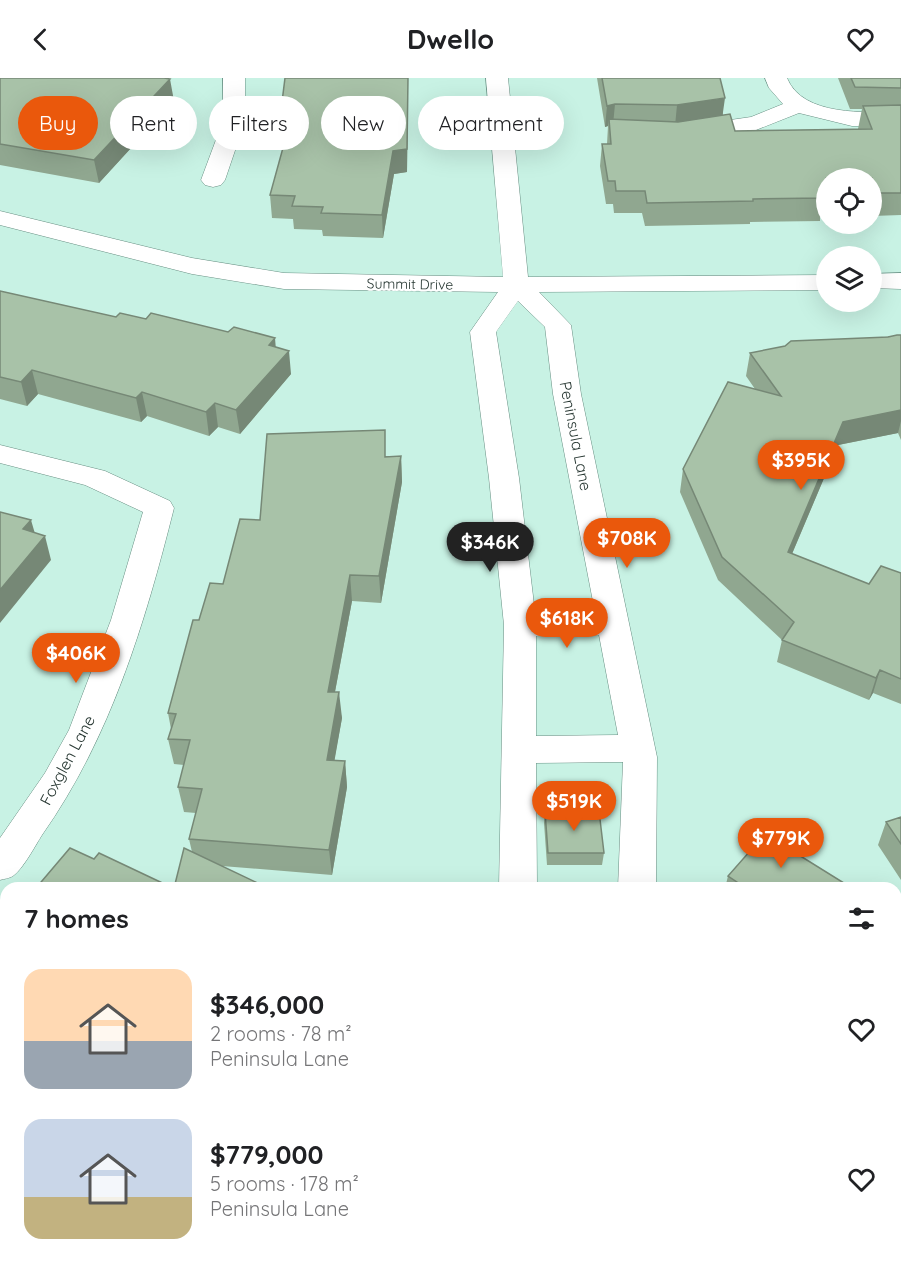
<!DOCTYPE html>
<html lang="en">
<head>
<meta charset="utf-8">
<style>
	body { margin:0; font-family:Quicksand,sans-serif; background:#f6f6f6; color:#202124; height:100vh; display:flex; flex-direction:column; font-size:22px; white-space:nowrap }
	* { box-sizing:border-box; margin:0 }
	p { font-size:20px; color:#757577 }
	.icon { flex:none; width:33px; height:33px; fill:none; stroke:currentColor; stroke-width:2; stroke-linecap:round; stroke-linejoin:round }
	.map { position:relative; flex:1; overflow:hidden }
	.side { position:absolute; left:0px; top:804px; width:902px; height:384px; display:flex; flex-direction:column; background:#fff; border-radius:18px 18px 0 0; box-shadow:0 6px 24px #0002 }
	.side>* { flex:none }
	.guide { position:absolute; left:18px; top:18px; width:600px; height:54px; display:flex; gap:12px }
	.buttons { position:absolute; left:816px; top:90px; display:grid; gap:12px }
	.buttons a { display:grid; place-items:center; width:66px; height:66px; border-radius:50%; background:#fff; box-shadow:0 6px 24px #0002; font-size:30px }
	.price { position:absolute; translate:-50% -51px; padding:0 14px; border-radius:21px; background:#ea580c; color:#fff; font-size:20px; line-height:39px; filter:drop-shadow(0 2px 3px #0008) }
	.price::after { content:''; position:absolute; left:50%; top:36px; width:18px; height:14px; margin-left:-9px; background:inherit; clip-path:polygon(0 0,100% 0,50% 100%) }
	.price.active { background:#222; color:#fff }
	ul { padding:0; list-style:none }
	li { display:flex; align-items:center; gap:18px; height:150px; padding:0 24px }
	li span { display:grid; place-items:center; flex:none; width:168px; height:120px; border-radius:18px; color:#555 }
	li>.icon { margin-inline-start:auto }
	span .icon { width:72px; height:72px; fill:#fffc; stroke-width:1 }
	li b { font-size:26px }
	h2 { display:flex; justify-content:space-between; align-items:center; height:72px; padding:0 24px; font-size:26px }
	.tag { padding:0 21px; border-radius:27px; background:#fff; box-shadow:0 6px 24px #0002; font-size:21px; line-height:54px }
	.tag.active { background:#ea580c; color:#fff }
	header { display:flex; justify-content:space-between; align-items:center; height:78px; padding:0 24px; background:#fff; font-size:27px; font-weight:700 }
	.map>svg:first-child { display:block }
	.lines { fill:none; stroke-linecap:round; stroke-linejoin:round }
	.minor-casing { stroke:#688f83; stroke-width:1 }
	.tertiary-casing { stroke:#688f83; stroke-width:1 }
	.minor { fill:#fff; fill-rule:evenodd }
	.tertiary { fill:#fff; fill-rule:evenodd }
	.wall { fill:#90a790 }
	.shaded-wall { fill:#768876 }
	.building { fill:#a8c2a8; stroke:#768876; stroke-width:1.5 }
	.labels { text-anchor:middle; stroke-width:4.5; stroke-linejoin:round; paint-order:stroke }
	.far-street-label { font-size:14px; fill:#273732; stroke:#fff }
	.street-label { font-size:16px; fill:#273732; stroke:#fff }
</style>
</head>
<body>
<header><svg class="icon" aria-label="back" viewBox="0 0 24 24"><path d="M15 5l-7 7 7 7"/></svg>Dwello<svg class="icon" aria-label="heart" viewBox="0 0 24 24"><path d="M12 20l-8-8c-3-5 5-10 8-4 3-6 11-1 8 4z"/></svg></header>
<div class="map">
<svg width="901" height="1188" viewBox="0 0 901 1188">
	<rect width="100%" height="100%" fill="#c8f2e4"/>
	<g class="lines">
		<g class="minor-casing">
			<path id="minor" d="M223,0h22v43l-20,59 -4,5 -8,2 -8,-2 -4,-5 22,-59z
				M765,0h22c16,39 79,34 114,34v14h-49l-53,-13 -43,17 -67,10 -8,-2 -3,-5 3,-5 8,-2 62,-9 32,-13 -14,-16z
				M0,367l105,26 65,30 4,7c-29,115 -63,229 -132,327 -7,11 -19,34 -29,41 -3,2 -9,3 -13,4v-42l45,-65 24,-43 42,-110 32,-108 -58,-27 -85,-22z
				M0,1083l6,3v44l-6,-3z
				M615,1182h44l1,6h-44z"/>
		</g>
		<g class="tertiary-casing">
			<path id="tertiary" d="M486,0h22l20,199 298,-2v15l-287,2 32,33 10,69 76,363 -1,131h-38l5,-126 -87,1 1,125h-38l5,-263 -15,-147 -19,-146 28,-40 -214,-3 -92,-15 -192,-49v-14l192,47 92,15 219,4zM518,223l27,26 8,67 42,218 -60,1 -16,-135 -23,-146zM599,557l19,100 -82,1v-100z
				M901,195v16l-29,-1v-14z"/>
		</g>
		<use href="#minor" class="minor"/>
		<use href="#tertiary" class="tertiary"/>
	</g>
	<path class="wall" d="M0,0l174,23 -75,82 -99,-18z
		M285,0h123l-1,94 -13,2 -11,64 -60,-2 -1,-6 -28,-1 -1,-10 -21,-1 -2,-23 13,-47 -2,1 -2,-23z
		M597,0h123l3,37 12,16 123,-2 4,-20h-12l-12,-31h63v137l-29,1v-38h-46v39h-6v4l-70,1v2l-105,2 -3,-13h-28l-1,-9h-7l-6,-38 2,-22h5l1,-18 -3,1z
		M0,213l116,26 159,21v9l16,27 -51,60 -22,-7 -9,9 -62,-20 -6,6 -103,-28 -11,12 -27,-7z
		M901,257v105l-3,-7 -60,12 -46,109 77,30 32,-11v131l-28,-11 -4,7 -92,-38 5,-22 -64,-60 -38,-88 3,-23 72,-80 -9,-13 4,-23z
		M386,378h15l1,26 -21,121 -29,-2 -17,91 7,26 -8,43h11l2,26 -15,88 -110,-9 -30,-14 -3,-13 7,-26 -12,-1 -6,-25 6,-22 -10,-1 -6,-25 3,-10 -3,-16 31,-93 24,-36 37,-64z
		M545,733l59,42 -2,12h-55l-3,-42z
		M901,739v63l-23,-35 8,-23z
		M728,798l124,12h-127z
		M6,845v98l-6,-3v-92l2,1z
		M828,1182h68l5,6h-71z"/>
	<path class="shaded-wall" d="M408,0l-1,94 -13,2 -11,64 -1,-23 11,-64z
		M170,1l4,22 -75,82 -5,-23z
		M725,20l-3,21 -47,7 2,-21z
		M615,26l-2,21 -4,-6 -1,7 -3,1 2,-21z
		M275,260l2,24 -8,-17z
		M289,273l2,23 -51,60 -4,-24z
		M32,292l6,24 -11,12 -6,-24z
		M142,314l5,24 -6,6 -5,-24z
		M215,325l3,24 -9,9 -3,-24z
		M901,332v11l-3,12 -60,12 -55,130 5,-23 55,-130z
		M401,378l1,26 -21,121 -2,-27z
		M31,442l7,24 7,-8 6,24 -51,63v-33l23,-61z
		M350,497l2,26 -22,117 -2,-26z
		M880,592l-7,23 -4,7 7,-22z
		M339,614l3,26 -12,68 -3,-26z
		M345,683l2,26 -15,88 -3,-25z
		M2,904l4,10v29l-6,-14v-23z
		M440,1182h6l-1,6h-7z"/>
	<path class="building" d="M0,0h164l6,1 -76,81 -94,-16z
		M285,0h123l-1,71 -14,2 -11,64 -61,-2 2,-6 -31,-1 3,-10 -25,-1 19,-69h-10z
		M602,0h118l5,20 -48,7 -62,-1 -8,2z
		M851,0h50v10l-46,-1z
		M901,27v88h-29v-15h-46v16l-3,1 1,3 -71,1v2l-106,2 -2,-12h-29l-1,-10h-7l-6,-37h9l-2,-25 69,3 52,-8 5,17 137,-2 -9,-23z
		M0,213l116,26 4,-4 26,6 5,-6 77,19 6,-5 41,11 -6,7 20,6 -53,59 -21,-7 -9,9 -64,-20 -6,6 -104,-28 -11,12 -21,-5z
		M897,257h4v75l-58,12 -55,130 81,32 12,-18 20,7v106l-21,-9 -4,8 -94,-38 12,-18 -72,-65 -39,-88 45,-87 53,14 -31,-43 35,-7 6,-5 97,-4z
		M385,352v27l16,-1 -22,120 -29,-1 -22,117h11l-12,68 18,1 -16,89 -140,-11 13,-50 -24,-2 12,-47 -22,-1 8,-25 -8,-1 25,-93h6l11,-37 13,1 17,-65 20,1 7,-86z
		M0,434l31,8 -8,9 22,7 -45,54z
		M545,733h54l5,42h-56z
		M901,739v27l-15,-22z
		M765,756l87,54h-106l-18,-12z
		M70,770l24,11 5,-6 74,35h-137z
		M184,770l84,40h-94z
		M6,845v61l-4,-2 -2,2v-58l2,1z
		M896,887h5v301h-41l-2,-6h38z
		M221,1182h219l-2,6h-219z"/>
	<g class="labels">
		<g class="far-street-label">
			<text transform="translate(410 206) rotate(1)" y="5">Summit Drive</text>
		</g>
		<g class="street-label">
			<text transform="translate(576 358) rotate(79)" y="6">Peninsula Lane</text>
			<text transform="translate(67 682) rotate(-62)" y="6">Foxglen Lane</text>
		</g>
	</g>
</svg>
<div class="buttons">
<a><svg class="icon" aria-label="locate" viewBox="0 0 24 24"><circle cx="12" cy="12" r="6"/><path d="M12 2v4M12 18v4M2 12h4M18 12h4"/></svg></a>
<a><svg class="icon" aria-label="layers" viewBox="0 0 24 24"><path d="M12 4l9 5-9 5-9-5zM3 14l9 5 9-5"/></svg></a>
</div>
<b class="price" style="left:801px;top:413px">$395K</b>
<b class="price" style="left:627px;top:491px">$708K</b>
<b class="price active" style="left:490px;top:495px">$346K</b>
<b class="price" style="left:567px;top:571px">$618K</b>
<b class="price" style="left:76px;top:606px">$406K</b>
<b class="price" style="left:574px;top:754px">$519K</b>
<b class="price" style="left:781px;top:791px">$779K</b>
<div class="guide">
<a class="tag active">Buy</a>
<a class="tag">Rent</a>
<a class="tag">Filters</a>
<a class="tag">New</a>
<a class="tag">Apartment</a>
</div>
<section class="side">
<h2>7 homes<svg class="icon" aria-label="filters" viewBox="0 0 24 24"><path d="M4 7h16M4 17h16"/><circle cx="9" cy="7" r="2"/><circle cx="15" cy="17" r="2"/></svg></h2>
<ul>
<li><span style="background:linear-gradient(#ffd9b3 60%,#9aa5b1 0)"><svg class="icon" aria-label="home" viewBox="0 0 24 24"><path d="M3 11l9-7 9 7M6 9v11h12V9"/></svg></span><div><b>$346,000</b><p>2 rooms · 78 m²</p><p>Peninsula Lane</p></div><svg class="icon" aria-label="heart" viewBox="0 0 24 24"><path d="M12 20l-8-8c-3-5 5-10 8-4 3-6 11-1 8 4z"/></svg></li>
<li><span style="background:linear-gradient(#c9d6e8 65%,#c2b280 0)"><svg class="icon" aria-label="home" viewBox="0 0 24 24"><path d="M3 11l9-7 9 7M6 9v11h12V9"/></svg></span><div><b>$779,000</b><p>5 rooms · 178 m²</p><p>Peninsula Lane</p></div><svg class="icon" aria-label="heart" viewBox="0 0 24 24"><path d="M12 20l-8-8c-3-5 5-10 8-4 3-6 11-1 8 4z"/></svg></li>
</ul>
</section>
</div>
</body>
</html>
